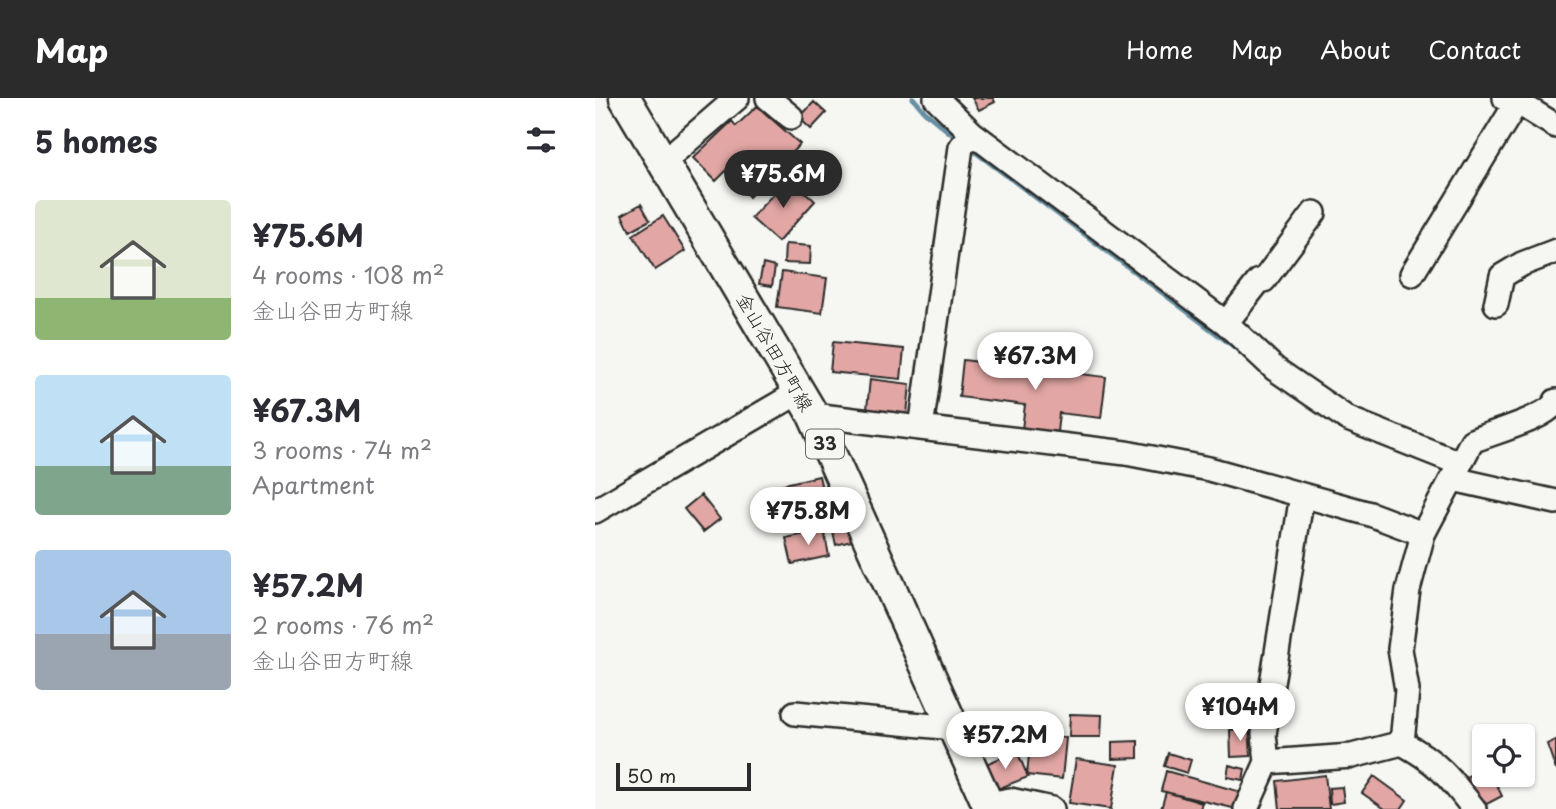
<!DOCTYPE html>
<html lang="en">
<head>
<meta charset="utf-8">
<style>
	body { margin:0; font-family:"Playpen Sans","Klee One",sans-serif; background:#f2f2f3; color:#2b2b33; height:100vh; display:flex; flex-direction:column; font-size:26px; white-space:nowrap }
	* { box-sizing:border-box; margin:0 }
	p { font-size:23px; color:#7c7c81 }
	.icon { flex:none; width:38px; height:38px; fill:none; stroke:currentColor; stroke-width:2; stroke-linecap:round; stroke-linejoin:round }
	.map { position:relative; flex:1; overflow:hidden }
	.details { display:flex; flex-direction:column; background:#fff; width:595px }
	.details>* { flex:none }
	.buttons { position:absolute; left:877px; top:626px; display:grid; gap:14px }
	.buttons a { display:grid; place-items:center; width:63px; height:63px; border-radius:7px; background:#fff; box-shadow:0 2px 5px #0004; font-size:35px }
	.scale { position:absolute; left:21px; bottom:18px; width:135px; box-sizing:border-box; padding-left:7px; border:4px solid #2b2b2b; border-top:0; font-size:19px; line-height:24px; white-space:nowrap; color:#2b2b2b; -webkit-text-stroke:5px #f6f6f2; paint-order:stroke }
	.price { position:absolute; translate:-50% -60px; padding:0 16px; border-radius:24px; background:#fff; color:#222; font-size:23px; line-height:46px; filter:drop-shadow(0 2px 4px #0008) }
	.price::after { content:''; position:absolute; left:50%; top:42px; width:21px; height:16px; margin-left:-10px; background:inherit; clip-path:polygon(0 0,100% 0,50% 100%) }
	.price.selected { background:#2b2b2b; color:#fff }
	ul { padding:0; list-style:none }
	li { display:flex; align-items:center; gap:21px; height:175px; padding:0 35px }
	li span { display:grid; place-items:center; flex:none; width:196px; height:140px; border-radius:7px; color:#555 }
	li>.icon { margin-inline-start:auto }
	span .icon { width:84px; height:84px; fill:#fffc; stroke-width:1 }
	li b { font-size:30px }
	h2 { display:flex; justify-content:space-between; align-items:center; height:84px; padding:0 35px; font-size:30px }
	header { display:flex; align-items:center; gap:42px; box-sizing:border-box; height:98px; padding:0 35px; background:#2b2b2b; color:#fff }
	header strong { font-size:33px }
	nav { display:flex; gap:38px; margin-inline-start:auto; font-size:24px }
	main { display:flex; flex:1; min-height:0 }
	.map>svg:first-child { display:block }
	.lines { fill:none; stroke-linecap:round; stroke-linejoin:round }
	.stream { stroke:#668fa1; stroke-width:5 }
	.building { fill:#e2a7a4; stroke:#2b2b2b; stroke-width:2 }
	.minor-casing { stroke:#2b2b2b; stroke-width:28 }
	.major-casing { stroke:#2b2b2b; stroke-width:35 }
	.minor { stroke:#f6f6f2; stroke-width:23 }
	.major { stroke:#f6f6f2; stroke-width:30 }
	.labels { text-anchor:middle; stroke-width:6; stroke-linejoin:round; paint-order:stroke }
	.shield { fill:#f6f6f2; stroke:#686867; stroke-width:2 }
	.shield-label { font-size:18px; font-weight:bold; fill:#2b2b2b }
	.street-label { font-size:19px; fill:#2b2b2b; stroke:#f6f6f2 }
</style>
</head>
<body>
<header>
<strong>Map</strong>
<nav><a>Home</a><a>Map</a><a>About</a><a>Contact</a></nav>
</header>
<main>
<section class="details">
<h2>5 homes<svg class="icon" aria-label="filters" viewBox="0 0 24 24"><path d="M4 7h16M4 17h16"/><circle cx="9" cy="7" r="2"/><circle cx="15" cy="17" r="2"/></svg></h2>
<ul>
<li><span style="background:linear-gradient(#dfe7d0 70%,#8fb573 0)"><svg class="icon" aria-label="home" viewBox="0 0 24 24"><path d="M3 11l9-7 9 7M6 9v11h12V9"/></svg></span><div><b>¥75.6M</b><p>4 rooms · 108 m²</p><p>金山谷田方町線</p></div></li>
<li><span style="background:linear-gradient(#bfe0f5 65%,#7fa58c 0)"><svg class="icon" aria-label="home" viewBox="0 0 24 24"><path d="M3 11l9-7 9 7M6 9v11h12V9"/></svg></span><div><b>¥67.3M</b><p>3 rooms · 74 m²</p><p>Apartment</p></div></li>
<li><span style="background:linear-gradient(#a9c7e8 60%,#9aa5b1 0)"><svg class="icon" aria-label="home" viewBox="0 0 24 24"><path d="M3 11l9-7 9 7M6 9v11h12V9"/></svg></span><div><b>¥57.2M</b><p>2 rooms · 76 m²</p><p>金山谷田方町線</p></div></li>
</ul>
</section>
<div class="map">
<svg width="961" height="711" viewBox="0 0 961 711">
	<rect width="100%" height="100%" fill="#f6f6f2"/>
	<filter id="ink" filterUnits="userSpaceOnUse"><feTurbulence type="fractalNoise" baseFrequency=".0143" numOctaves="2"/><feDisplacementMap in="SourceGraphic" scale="14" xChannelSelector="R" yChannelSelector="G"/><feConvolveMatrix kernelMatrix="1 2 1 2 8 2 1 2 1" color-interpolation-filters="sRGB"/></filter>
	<g filter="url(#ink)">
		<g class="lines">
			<path class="stream" d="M318,0l12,14 34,28
				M375,50l271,204"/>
		</g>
		<path class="building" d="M377,0h21l2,4 -16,8z
			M219,4l12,11 -15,16 -12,-11z
			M162,8l43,38 -51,53 -9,-11 10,-9 -15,-15 -19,19 -23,-23 39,-37 4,5z
			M194,79l26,24 -37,41 -27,-24z
			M46,106l9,16 -20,11 -8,-16z
			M68,118l22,35 -30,19 -22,-35z
			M190,146l26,2 -1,18 -26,-1z
			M168,166l12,3 -3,19 -13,-2z
			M187,174l45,6 -5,35 -45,-6z
			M238,244l71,7 -3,30 -71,-7z
			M368,262l143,17 -5,41 -42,-5 -2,19 -35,-3 3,-24 -66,-8z
			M275,281l40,5 -3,30 -40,-5z
			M224,378l10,43 -43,9 -10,-42z
			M106,397l19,24 -17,13 -19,-23z
			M255,421l5,21 -19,5 -5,-22z
			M229,432l5,26 -37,8 -6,-26z
			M475,616l32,1 -1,22h-32z
			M654,630l2,28 -20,1 -1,-27z
			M436,636l35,4 -4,41 -35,-4z
			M961,642v30l-9,-26z
			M543,643v17l-26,1v-17z
			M422,653l11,26 -36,14 -11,-25z
			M573,655l23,7 -4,13 -23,-7z
			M481,661l42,6 -7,44 -42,-6z
			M634,667l16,4 -2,11 -16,-3z
			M889,670v7h8l10,21 -21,11 -15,-30z
			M571,673l75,21 -4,17 -76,-18z
			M730,677l4,34h-49l-3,-28z
			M779,678l33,24 -6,9h-16l-23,-16z
			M747,689l2,15 -14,2 -1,-16z
			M571,694l36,11 -2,6h-39z"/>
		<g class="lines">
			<g class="minor-casing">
				<path id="minor" d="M173,0l23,19
					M341,0l36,35 254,190 49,46 73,50 111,44
					M922,4l39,24
					M68,64l74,-64
					M817,176l105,-172 -12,-4
					M901,206l6,-28 20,-12 34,-13
					M631,225l33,-42 5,-1 50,-67
					M218,317l313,38 83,16 161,45 53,20
					M326,330l40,-281 11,-14
					M858,381l103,23
					M0,413l204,-119
					M200,615l159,15
					M807,645c36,19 48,35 72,66
					M672,664l-3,-28 38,-239
					M393,706l22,-4 42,9
					M651,711l21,-47 85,-6 50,-13 5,-53 -7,-41 8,-59 15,-56 49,-93c18,-8 77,-23 84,-40"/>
			</g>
			<g class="major-casing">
				<path id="major" d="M30,0l188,317 177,394"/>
			</g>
			<use href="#minor" class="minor"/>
			<use href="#major" class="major"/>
		</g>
	</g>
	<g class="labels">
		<rect class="shield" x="211" y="331.5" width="38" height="29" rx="5"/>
		<g class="shield-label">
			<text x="230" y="352">33</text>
		</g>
		<g class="street-label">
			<text transform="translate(180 254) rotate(60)" y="7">金山谷田方町線</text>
		</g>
	</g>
</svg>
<div class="buttons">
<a><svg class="icon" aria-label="locate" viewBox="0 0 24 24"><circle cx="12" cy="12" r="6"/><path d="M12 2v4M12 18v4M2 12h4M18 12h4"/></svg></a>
</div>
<div class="scale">50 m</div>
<b class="price selected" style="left:188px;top:112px">¥75.6M</b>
<b class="price" style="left:440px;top:294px">¥67.3M</b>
<b class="price" style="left:213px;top:449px">¥75.8M</b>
<b class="price" style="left:645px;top:645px">¥104M</b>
<b class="price" style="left:410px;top:673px">¥57.2M</b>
</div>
</main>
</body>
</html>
